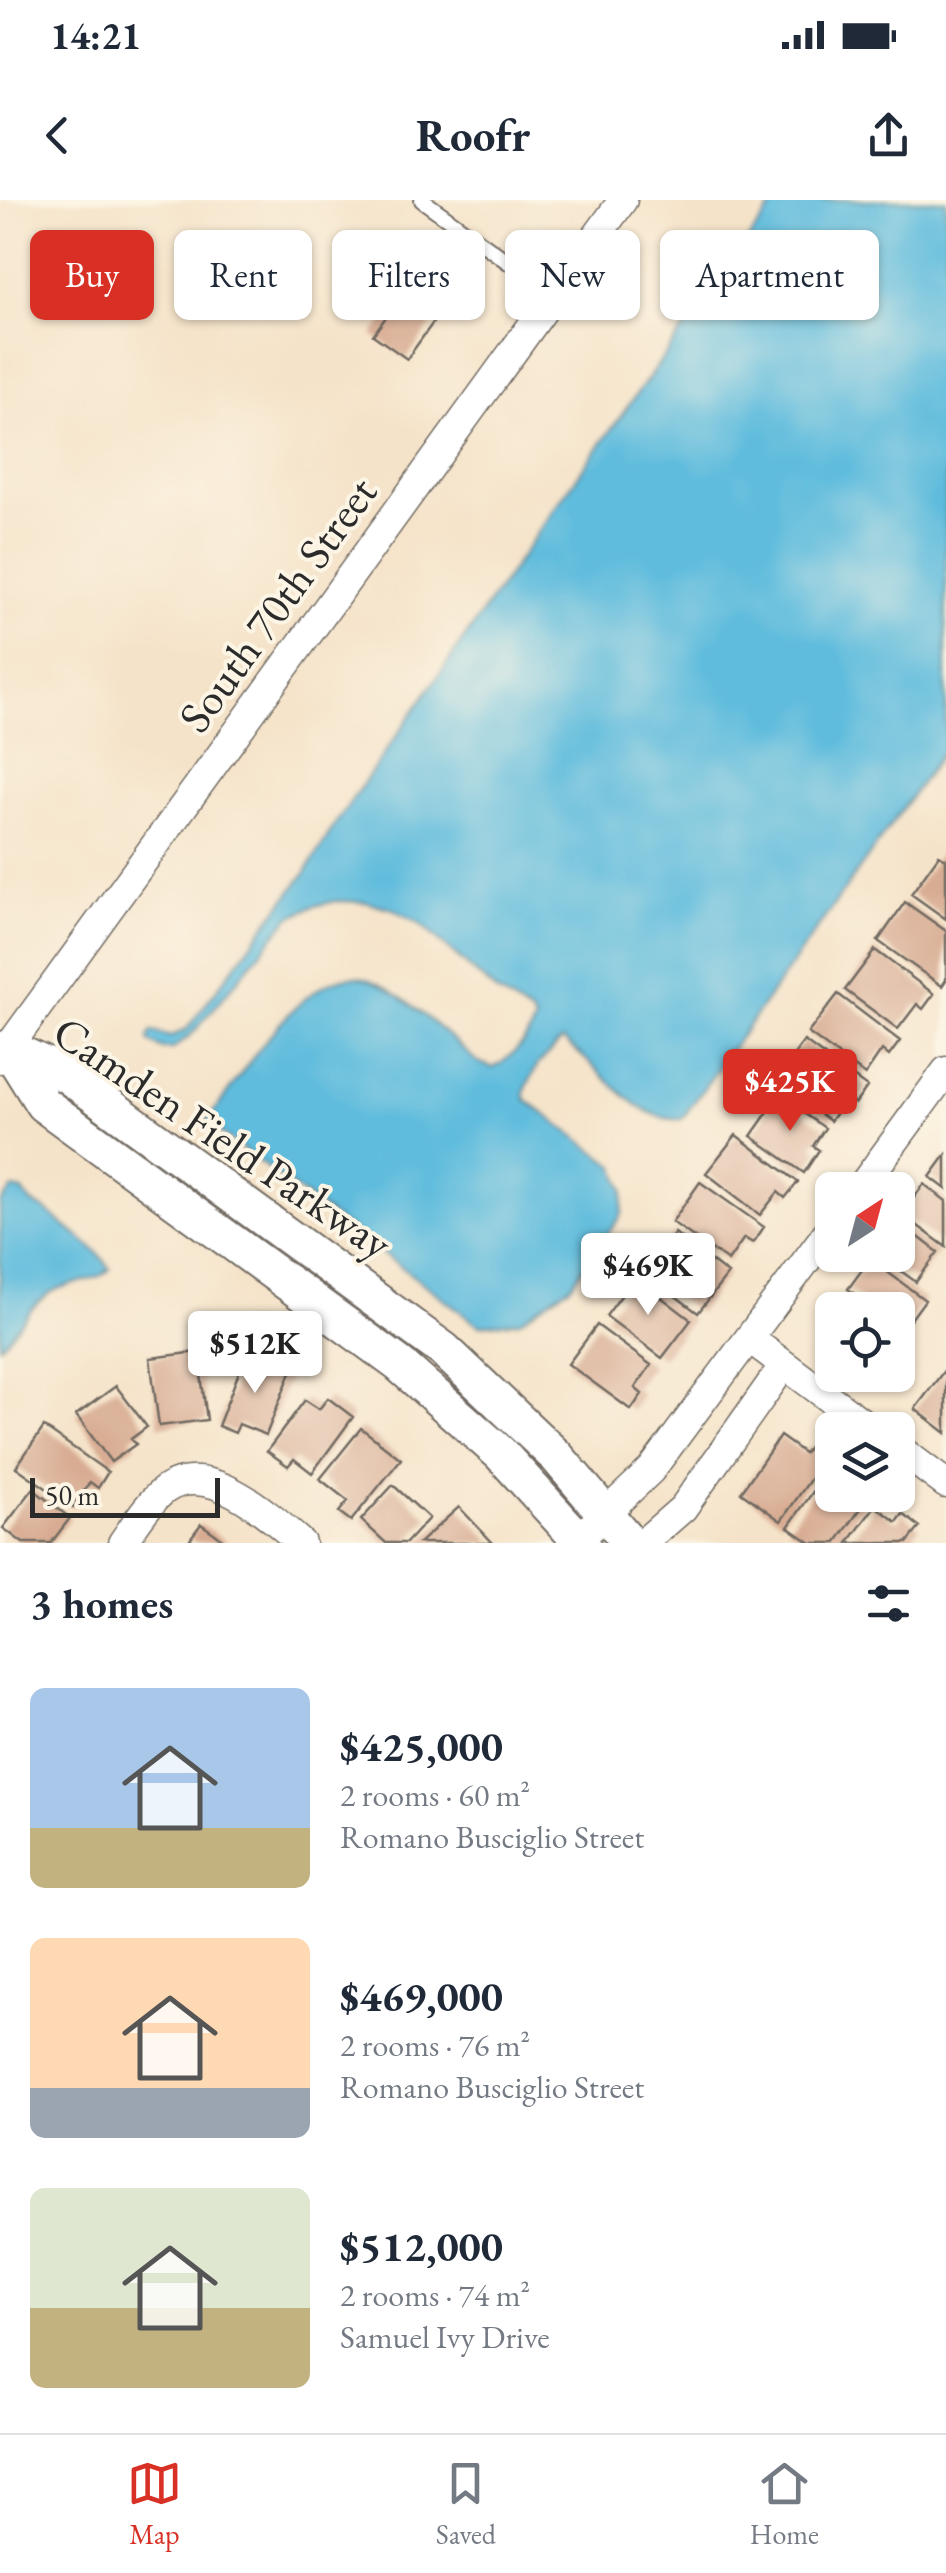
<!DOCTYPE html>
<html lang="en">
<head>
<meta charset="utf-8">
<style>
	body { margin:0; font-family:"EB Garamond",serif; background:#f2f2f3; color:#1f2937; height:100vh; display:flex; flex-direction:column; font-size:38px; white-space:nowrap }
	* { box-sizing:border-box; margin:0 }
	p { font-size:32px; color:#747a83 }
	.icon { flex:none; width:55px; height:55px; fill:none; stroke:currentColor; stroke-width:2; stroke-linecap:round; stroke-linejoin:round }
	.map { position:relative; height:1343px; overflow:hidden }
	.side { display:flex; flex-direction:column; background:#fff; flex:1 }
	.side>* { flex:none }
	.top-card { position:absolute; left:30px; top:30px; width:888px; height:90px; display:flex; gap:20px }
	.needle { width:65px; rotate:36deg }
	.fabs { position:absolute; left:815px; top:972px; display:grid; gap:20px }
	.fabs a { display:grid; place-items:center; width:100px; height:100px; border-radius:15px; background:#fff; box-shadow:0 2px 8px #0004; font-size:50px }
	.scale { position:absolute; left:30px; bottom:25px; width:190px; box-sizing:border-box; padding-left:10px; border:5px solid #2b2b2b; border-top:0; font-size:28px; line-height:35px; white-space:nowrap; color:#2b2b2b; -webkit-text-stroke:8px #fcf5e5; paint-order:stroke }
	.price { position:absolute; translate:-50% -85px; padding:0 22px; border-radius:10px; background:#fff; color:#222; font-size:32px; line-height:65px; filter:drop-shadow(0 2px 5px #0008) }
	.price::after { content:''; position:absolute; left:50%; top:60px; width:30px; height:22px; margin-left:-15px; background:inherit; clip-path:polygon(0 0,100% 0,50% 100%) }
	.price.active { background:#d93025; color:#fff }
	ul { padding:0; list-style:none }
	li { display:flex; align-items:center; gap:30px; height:250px; padding:0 30px }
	li span { display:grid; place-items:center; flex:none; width:280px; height:200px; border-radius:15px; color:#555 }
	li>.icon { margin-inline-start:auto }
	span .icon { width:120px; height:120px; fill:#fffc; stroke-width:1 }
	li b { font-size:42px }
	h2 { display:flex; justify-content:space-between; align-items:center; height:120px; padding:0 30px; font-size:42px }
	.tag { padding:0 35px; border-radius:15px; background:#fff; box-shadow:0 2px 8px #0004; font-size:35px; line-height:90px }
	.tag.active { background:#d93025; color:#fff }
	.status { display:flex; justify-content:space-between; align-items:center; height:70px; padding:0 50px; background:#fff; direction:ltr }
	.status svg { height:28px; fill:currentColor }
	header { display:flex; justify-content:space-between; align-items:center; height:130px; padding:0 30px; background:#fff; font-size:45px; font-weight:700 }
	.tabs { display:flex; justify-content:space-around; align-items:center; height:140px; border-top:2px solid #e0e1e3; background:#fff; font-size:28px; color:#747a83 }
	.tabs a { display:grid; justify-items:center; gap:5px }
	.tabs .active { color:#d93025 }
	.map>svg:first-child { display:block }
	.water { fill:#5fbcdd; stroke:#457484; stroke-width:2.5 }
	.building { fill:#d8ac93 }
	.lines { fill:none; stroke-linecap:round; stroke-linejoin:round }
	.service-casing { stroke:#726b62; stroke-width:18 }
	.minor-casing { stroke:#726b62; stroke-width:31 }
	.tertiary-casing { stroke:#726b62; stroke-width:39 }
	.service { stroke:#fff; stroke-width:14 }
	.minor { stroke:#fff; stroke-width:28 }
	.tertiary { stroke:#fff; stroke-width:35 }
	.labels { text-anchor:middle; stroke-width:8; stroke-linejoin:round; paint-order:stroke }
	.street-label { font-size:45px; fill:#2b2b2b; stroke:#fcf5e5 }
</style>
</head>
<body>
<div class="status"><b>14:21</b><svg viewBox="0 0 49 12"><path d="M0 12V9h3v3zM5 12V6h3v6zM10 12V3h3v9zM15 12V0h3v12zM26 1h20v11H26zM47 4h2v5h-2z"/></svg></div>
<header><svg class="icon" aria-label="back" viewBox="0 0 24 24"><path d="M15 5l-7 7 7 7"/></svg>Roofr<svg class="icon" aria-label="share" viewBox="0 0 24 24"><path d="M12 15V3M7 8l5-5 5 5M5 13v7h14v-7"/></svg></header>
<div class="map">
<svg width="946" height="1343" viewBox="0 0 946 1343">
	<rect width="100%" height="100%" fill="#fcf5e5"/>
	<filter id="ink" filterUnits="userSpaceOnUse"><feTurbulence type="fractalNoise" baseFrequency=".01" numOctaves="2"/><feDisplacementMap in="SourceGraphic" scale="20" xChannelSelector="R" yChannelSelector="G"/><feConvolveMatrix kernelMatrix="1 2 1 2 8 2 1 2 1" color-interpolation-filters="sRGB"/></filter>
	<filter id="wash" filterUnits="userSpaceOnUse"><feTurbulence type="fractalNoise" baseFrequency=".0048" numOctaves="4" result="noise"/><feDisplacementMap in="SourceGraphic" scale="40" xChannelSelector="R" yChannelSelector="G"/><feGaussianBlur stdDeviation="2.25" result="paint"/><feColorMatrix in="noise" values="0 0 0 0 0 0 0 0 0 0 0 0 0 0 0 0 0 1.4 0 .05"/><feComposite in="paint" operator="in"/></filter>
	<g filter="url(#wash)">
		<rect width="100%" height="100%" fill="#f5e3c9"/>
		<path class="water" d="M777,0h169v547l-264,372c-46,5 -84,-56 -120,-79l-24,24 -14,28 2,8 89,66 9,24 -2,24 -51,71 -52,36 -40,4 -273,-203c33,-40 93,-150 152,-145 31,2 95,64 120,85l15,6c18,-10 35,-27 42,-47l-4,-7 -33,-21 -79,-70 -28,-15 -25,-6 -30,-1 -22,5 -24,11 -96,115 -21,17h-10l-14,-7v-6l3,-5 18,6 16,-7 120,-158 30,-49 228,-328z
			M13,989l10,2c11,21 14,10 29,24 19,18 45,32 58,54 -16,15 -42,12 -60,24 -20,13 -33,36 -50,53v-143z"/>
		<g id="blocks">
			<path class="building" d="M417,74l33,25 -43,60 -34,-24z
				M939,655l7,4v60l-35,-25z
				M905,702l41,29v49l-4,6 -64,-45z
				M875,750l59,44 -11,15 -6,-5 -19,25 -53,-39z
				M838,794l62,47 -11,15 -7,-6 -17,25 -57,-42z
				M804,841l63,46 -12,17 -8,-6 -17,23 -55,-41z
				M779,896l46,32 -12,18 6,4 -15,23 -53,-37z
				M736,935l62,47 -13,16 -7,-6 -18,23 -54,-42z
				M946,955v34l-16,-12z
				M700,982l64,45 -11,16 -9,-5 -16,23 -56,-39z
				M924,984l22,17v46l-44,-33z
				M898,1021l40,31 -22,30 -37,-27h19z
				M675,1033l53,41 -30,39 -53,-40z
				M870,1059l55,41 -22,30 -5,-4v-16h-22l-28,-21z
				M635,1077l56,43 -29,38 -56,-42z
				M597,1125l54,40 -16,23 7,6 -11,16 -63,-46z
				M198,1152l9,68 -48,6 -9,-68z
				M246,1154l45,18 -25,63 -27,-11 -4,9 -17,-7z
				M946,1168v65l-31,-24z
				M116,1186l31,41 -16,12 5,5 -25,18 -35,-47z
				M328,1198l25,19 -41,56 -18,-14 -6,7 -21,-15 38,-51 14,9z
				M44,1227l64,45 -10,16 -8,-6 -17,25 -57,-40z
				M361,1228l40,31 -50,62 -12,-9 9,-11 -28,-22z
				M780,1236l24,17 6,-7 16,11 -45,64 -40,-29z
				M832,1265v30h28l7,5 -31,43h-25l-23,-16z
				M393,1285l36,33 -23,25h-20l-25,-23z
				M33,1289l37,29 -19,25h-28l-20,-15z
				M875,1306l22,16 6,-8 17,13 -13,16h-59z
				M459,1307l34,36h-74z
				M201,1324l27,19h-32l-6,-4z"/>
		</g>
	</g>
	<g filter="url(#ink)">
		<use href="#blocks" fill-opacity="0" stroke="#726b62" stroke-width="2.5"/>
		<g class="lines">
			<g class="service-casing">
				<path id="service" d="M422,0l132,95"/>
			</g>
			<g class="minor-casing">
				<path id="minor" d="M0,859l623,-859
					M859,990l87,-119
					M750,1139l122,91
					M898,1248l48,36
					M590,1328l61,-58 181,-244
					M122,1343c12,-17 27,-42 44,-54 44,-29 104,27 135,54
					M643,1343l40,-35 101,-143"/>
			</g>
			<g class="tertiary-casing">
				<path id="tertiary" d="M8,848l59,27 377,275 113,107 73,86
					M8,848l35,56 356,260 101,89 82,90"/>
			</g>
			<use href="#service" class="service"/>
			<use href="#minor" class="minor"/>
			<use href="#tertiary" class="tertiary"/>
		</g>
	</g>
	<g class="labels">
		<g class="street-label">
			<text transform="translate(277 404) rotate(-54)" y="16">South 70th Street</text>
			<text transform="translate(223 937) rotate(34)" y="16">Camden Field Parkway</text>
		</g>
	</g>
</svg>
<div class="fabs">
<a><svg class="needle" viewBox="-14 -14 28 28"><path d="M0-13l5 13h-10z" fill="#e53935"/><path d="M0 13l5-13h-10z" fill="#747a83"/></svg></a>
<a><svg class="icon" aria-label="locate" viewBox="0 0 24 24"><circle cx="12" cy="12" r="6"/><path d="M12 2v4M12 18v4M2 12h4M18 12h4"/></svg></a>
<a><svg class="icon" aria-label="layers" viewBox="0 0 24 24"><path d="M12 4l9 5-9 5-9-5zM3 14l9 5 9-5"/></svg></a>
</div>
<div class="scale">50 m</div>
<b class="price active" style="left:790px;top:934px">$425K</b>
<b class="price" style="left:648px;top:1118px">$469K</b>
<b class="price" style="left:255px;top:1196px">$512K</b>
<div class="top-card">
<a class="tag active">Buy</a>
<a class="tag">Rent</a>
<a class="tag">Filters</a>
<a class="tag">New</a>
<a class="tag">Apartment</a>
</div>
</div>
<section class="side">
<h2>3 homes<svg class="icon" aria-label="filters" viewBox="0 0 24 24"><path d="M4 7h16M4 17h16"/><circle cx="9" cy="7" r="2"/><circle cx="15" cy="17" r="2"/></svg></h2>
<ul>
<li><span style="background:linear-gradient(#a9c7e8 70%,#c2b280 0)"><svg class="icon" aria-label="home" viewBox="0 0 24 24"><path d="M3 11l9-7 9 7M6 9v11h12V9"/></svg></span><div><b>$425,000</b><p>2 rooms · 60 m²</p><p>Romano Busciglio Street</p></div></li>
<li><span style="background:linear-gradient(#ffd9b3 75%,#9aa5b1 0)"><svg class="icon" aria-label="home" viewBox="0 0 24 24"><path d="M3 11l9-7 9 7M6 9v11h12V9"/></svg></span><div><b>$469,000</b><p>2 rooms · 76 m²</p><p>Romano Busciglio Street</p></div></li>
<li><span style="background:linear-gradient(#dfe7d0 60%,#c2b280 0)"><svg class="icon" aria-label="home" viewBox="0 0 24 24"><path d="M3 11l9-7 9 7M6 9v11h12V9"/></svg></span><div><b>$512,000</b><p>2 rooms · 74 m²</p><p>Samuel Ivy Drive</p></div></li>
</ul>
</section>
<nav class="tabs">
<a class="active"><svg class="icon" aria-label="map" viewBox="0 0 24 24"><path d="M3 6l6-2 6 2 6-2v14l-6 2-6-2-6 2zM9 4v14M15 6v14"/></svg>Map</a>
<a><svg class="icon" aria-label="saved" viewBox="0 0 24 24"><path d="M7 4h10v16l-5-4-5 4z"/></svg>Saved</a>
<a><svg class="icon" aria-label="home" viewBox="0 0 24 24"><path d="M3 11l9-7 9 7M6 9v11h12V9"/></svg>Home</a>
</nav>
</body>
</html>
